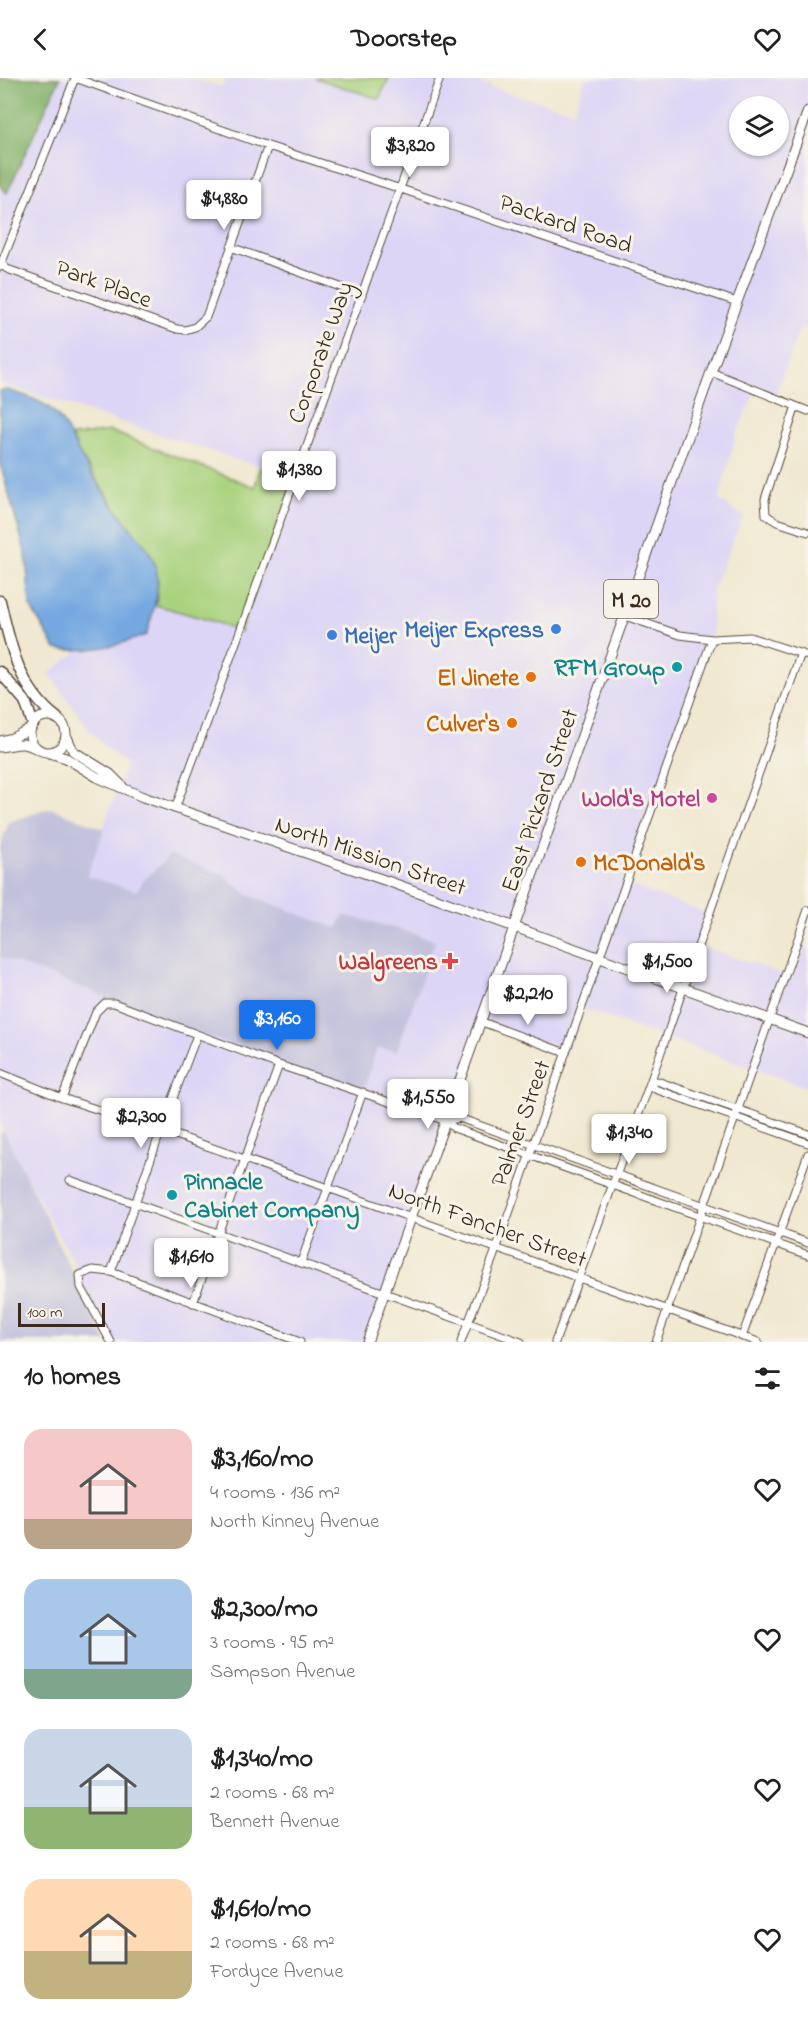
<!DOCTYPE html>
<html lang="en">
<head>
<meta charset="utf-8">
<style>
	body { margin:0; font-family:"Indie Flower",sans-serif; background:#f2f2f2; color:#222; height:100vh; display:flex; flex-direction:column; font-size:22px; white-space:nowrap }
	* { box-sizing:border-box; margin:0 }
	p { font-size:20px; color:#767676 }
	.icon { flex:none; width:33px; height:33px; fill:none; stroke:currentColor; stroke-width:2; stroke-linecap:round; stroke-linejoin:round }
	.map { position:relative; height:1264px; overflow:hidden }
	.drawer { display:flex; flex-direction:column; background:#fff; flex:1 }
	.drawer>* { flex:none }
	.buttons { position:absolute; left:729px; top:18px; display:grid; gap:12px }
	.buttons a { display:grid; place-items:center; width:60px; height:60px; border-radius:50%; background:#fff; box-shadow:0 2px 4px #0004; font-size:30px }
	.scale { position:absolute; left:18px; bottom:15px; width:87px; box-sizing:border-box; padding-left:6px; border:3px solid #3b2a1e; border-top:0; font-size:16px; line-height:21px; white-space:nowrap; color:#3b2a1e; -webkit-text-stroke:4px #f7f3e8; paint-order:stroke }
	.price { position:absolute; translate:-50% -51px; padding:0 14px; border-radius:6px; background:#fff; color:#222; font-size:20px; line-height:39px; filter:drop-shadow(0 2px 3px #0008) }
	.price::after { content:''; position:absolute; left:50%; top:36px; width:18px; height:14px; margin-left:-9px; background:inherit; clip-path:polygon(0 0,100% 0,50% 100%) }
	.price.selected { background:#1a73e8; color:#fff }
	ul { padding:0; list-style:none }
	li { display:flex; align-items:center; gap:18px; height:150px; padding:0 24px }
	li span { display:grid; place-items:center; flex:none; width:168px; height:120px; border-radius:18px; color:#555 }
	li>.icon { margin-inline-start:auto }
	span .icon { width:72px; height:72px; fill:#fffc; stroke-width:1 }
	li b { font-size:26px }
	h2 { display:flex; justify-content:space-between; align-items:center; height:72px; padding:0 24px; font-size:26px }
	header { display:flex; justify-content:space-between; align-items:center; height:78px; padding:0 24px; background:#fff; font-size:27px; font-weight:800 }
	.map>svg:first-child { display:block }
	.built { fill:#ddd5f6; fill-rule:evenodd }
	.industrial { fill:#c2c1dc }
	.green { fill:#a9d27e; stroke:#727e4e; stroke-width:1.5 }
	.forest { fill:#86b46d; stroke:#606f46; stroke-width:1.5 }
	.water { fill:#75a8e1; stroke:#586980; stroke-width:1.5 }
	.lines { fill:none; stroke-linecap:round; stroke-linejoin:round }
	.minor-casing { stroke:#564639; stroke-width:9 }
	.major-casing { stroke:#564639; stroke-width:11 }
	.highway-casing { stroke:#564639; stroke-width:13 }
	.minor { stroke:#fff; stroke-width:7 }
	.major { stroke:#fff; stroke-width:9 }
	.highway { stroke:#fff; stroke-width:10 }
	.shop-dot { fill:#3f7fe0; stroke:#f7f3e8; stroke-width:2 }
	.culture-dot { fill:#0f9aa8; stroke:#f7f3e8; stroke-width:2 }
	.food-dot { fill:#e8710a; stroke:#f7f3e8; stroke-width:2 }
	.hotel-dot { fill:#d1479c; stroke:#f7f3e8; stroke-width:2 }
	.health-dot { fill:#e0444e; stroke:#f7f3e8; stroke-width:2 }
	.labels { text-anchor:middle; stroke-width:6; stroke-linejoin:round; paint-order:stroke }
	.shield { fill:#f7f3e8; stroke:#73665b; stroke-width:1.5 }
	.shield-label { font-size:22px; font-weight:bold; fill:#3b2a1e }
	.street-label { font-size:24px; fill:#3b2a1e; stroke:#f7f3e8 }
	.shop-label { font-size:24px; font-weight:bold; fill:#366cbe; stroke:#f7f3e8; text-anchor:end }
	.culture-label { font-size:24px; font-weight:bold; fill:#0d838f; stroke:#f7f3e8; text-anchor:end }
	.food-label { font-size:24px; font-weight:bold; fill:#c56008; stroke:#f7f3e8; text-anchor:end }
	.hotel-label { font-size:24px; font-weight:bold; fill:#b23c85; stroke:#f7f3e8; text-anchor:end }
	.health-label { font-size:24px; font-weight:bold; fill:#be3a42; stroke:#f7f3e8; text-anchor:end }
</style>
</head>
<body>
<header><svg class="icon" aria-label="back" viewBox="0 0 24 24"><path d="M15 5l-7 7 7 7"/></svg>Doorstep<svg class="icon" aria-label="heart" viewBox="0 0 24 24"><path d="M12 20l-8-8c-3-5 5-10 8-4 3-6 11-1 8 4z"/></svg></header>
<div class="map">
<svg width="808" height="1264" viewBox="0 0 808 1264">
	<rect width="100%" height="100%" fill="#f7f3e8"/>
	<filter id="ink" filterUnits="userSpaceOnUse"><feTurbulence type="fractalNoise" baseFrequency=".0167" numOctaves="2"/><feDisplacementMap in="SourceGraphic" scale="12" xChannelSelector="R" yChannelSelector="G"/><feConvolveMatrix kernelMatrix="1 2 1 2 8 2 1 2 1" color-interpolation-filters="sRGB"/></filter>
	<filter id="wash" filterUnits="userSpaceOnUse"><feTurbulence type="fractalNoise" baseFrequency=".008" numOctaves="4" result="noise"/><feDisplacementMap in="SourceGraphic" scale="24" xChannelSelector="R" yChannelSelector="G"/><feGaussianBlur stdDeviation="1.35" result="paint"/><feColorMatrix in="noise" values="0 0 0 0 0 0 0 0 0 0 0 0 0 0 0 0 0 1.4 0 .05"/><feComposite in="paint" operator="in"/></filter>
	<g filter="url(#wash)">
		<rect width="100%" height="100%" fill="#f0e8d0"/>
		<path class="built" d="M24,0h165l33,9 4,-9h89l64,21 10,-21h75l45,15 65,18 11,-33h223v250l-7,-2 -27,72 -18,-9 -19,43 -18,68 24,16 -31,74v49l-86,245 83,30 -11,31 95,33 14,-36h1v146l-226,-80 -16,45 -84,-30 -115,319h-256l-30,-55 -1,-13 -62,-113 -18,-37v-167l363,135 14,-44 20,3 37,-110 -25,-9 -65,-17 -7,13 -89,-33 -24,-20 -80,5 -8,12 -50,-16 40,-112 -24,-20 -15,-17 -38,-54 28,-21 17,-2 52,-15 10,-30 59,17 25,9 55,-153 -295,-95v-234zM740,28h38v40h-38z"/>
		<path class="industrial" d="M51,730l53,21 -17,47 49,15 8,-11 26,-25 54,20 24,20 89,33 7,-13 65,17 26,9 -38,110 -20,-3 -14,44 -249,-89 -19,-11 -95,-35v-110l9,-25z
			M4,1053l102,211h-106v-209z"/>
		<path class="green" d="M315,0h74l-10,21z
			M110,353l145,56 5,-19 35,9 -55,155 -25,-10 -59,-17 2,-23 -3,-16 -76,-113 -7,-17z"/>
		<path class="forest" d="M0,0h60l-53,115 -7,-7z"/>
		<path class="water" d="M7,312c16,5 33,9 46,21 12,12 18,27 26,42 13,24 30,48 47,69 11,15 25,26 30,46 5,24 -3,44 -10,67 -30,11 -59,18 -90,14l-26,-43 -4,-51 -26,-92v-72z"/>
	</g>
	<g filter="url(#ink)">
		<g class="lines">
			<g class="minor-casing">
				<path id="minor" d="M75,0l193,68 133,43 336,113
					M231,169l131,48
					M1,186l6,5 170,60 8,1 10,-3 11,-10 62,-171
					M0,189l75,-189
					M711,294l97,39
					M796,328l-31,93 1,16 11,7 31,10
					M625,538l55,19 32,4 38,-2 58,19
					M175,731l38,-103 227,-628
					M482,944l84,31
					M0,995l62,25 99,32 167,58 430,154
					M650,1005l5,6 153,54
					M650,1005l7,-2 151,53
					M62,1020l34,-86 9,-9h9l165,62 167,56 8,7 354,127
					M446,1043l13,-3 349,125
					M70,1102l451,162
					M301,1184l62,-170
					M111,1194l50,-142 36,-95
					M193,1225l86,-238
					M742,1259l66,-183
					M111,1264l-30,-55 -1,-12 13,-5 18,2 189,70
					M461,1264l36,-95 215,-608
					M555,1264l95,-259 151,-430
					M656,1264l152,-432"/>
			</g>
			<g class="major-casing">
				<path id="major" d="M30 656a18 18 0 1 1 36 0a18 18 0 1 1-36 0Z
					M67,659l6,14 37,23 12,12
					M0,663l12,-3 19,-10
					M0,669c13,-1 23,-7 35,1
					M49,675l17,5 31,19 46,20 247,85 418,151
					M367,1264l344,-970 97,-261"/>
			</g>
			<g class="highway-casing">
				<path id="highway" d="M0,523c10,44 19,88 57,117
					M0,594l25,29 8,23"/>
			</g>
			<use href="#minor" class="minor"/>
			<use href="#major" class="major"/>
			<use href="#highway" class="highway"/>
		</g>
	</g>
	<g class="shop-dot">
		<circle cx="556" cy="551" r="6"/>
		<circle cx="332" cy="557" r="6"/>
	</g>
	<g class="culture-dot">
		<circle cx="677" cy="589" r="6"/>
		<circle cx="172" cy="1117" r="6"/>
	</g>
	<g class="food-dot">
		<circle cx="531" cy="599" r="6"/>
		<circle cx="512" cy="645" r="6"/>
		<circle cx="581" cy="784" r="6"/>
	</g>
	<circle class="hotel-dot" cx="712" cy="720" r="6"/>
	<path class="health-dot" d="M447 874h6v6h6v6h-6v6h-6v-6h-6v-6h6z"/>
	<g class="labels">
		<rect class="shield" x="604" y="502" width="54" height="38" rx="4.5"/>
		<g class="shield-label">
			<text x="631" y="529">M 20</text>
		</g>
		<g class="street-label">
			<text transform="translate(566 145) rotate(19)" y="8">Packard Road</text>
			<text transform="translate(104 205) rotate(20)" y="8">Park Place</text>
			<text transform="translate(320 274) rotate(-70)" y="8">Corporate Way</text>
			<text transform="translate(539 722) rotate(-71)" y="8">East Pickard Street</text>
			<text transform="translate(371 777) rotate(19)" y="8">North Mission Street</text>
			<text transform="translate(520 1045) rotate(-70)" y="8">Palmer Street</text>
			<text transform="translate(488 1146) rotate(20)" y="8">North Fancher Street</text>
		</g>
		<g class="shop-label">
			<text x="544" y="559">Meijer Express</text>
			<text x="344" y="565" text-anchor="start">Meijer</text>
		</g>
		<g class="culture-label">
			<text x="665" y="597">RFM Group</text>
			<text x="184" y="1111" text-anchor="start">Pinnacle<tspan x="184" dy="28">Cabinet Company</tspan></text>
		</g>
		<g class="food-label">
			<text x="519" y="607">El Jinete</text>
			<text x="500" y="653">Culver's</text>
			<text x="593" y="792" text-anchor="start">McDonald's</text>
		</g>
		<g class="hotel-label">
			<text x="700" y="728">Wold's Motel</text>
		</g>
		<g class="health-label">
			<text x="438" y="891">Walgreens</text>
		</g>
	</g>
</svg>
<div class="buttons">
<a><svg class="icon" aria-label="layers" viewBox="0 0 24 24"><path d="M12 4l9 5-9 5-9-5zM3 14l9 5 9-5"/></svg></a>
</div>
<div class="scale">100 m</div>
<b class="price" style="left:410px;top:100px">$3,820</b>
<b class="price" style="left:224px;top:153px">$4,880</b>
<b class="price" style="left:299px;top:424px">$1,380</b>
<b class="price" style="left:667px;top:916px">$1,500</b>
<b class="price" style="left:528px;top:948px">$2,210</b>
<b class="price selected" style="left:277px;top:973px">$3,160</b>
<b class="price" style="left:428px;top:1052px">$1,550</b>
<b class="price" style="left:141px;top:1071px">$2,300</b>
<b class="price" style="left:629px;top:1087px">$1,340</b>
<b class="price" style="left:191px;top:1211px">$1,610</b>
</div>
<section class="drawer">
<h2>10 homes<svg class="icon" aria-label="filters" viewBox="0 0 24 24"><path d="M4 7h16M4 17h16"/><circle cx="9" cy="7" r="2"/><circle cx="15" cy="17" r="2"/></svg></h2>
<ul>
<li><span style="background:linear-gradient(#f6c9c9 75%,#b9a48a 0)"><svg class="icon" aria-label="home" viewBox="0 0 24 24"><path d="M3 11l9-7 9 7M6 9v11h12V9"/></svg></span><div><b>$3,160/mo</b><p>4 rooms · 136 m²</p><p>North Kinney Avenue</p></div><svg class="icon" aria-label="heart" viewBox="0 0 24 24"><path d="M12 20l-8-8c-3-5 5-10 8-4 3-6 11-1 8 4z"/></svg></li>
<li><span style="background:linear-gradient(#a9c7e8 75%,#7fa58c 0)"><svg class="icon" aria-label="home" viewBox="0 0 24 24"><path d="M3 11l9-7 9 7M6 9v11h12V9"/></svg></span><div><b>$2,300/mo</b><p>3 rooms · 95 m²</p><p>Sampson Avenue</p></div><svg class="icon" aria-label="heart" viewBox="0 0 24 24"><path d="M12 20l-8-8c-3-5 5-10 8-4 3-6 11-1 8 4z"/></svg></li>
<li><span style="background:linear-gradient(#c9d6e8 65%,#8fb573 0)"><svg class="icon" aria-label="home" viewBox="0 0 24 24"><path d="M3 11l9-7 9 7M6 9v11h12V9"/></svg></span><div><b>$1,340/mo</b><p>2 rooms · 68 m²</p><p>Bennett Avenue</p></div><svg class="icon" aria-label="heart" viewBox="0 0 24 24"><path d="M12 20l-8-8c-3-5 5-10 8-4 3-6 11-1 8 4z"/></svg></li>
<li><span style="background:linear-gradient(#ffd9b3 60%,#c2b280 0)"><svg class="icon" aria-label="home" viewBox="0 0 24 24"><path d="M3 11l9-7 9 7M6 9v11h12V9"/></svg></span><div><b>$1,610/mo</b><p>2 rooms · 68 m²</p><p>Fordyce Avenue</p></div><svg class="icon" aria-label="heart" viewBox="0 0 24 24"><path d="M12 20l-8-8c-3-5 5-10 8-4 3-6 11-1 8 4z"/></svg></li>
</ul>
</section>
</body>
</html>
